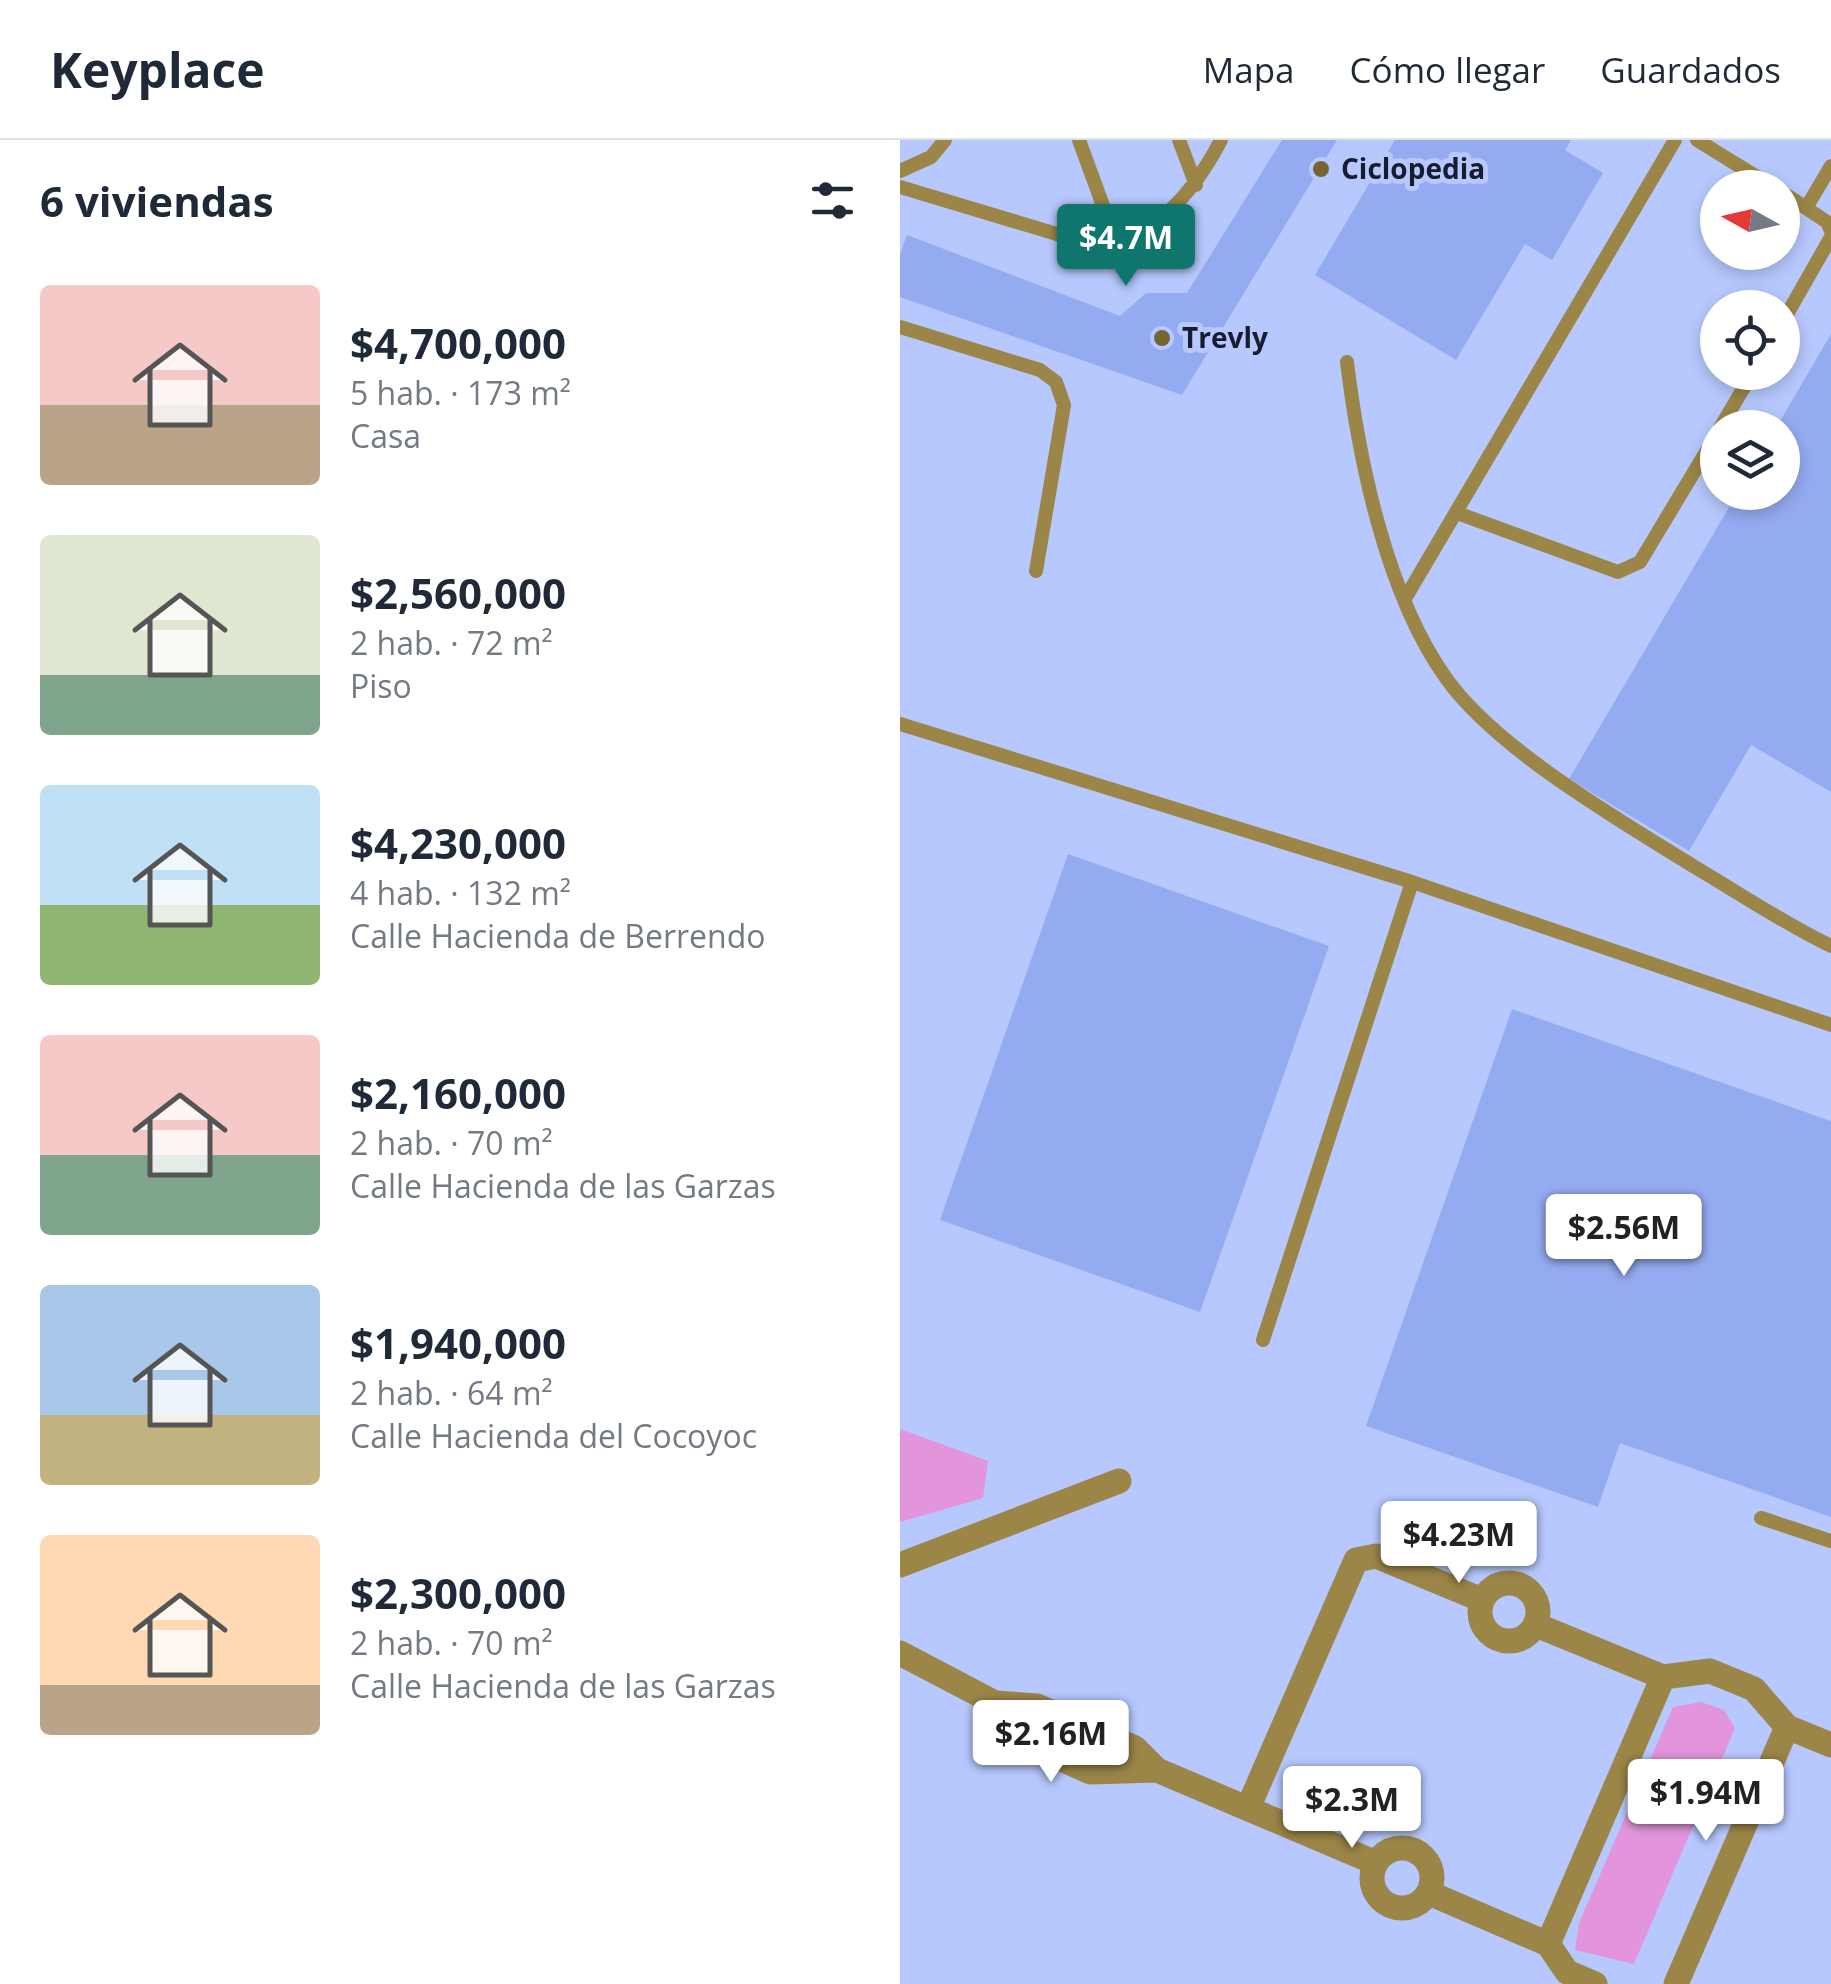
<!DOCTYPE html>
<html lang="es">
<head>
<meta charset="utf-8">
<style>
	body { margin:0; font-family:"Open Sans",sans-serif; background:#f6f6f7; color:#1f2937; height:100vh; display:flex; flex-direction:column; font-size:38px; white-space:nowrap }
	* { box-sizing:border-box; margin:0 }
	p { font-size:32px; color:#747a83 }
	.icon { flex:none; width:55px; height:55px; fill:none; stroke:currentColor; stroke-width:2; stroke-linecap:round; stroke-linejoin:round }
	.map { position:relative; flex:1; overflow:hidden }
	.details { display:flex; flex-direction:column; background:#fff; width:900px }
	.details>* { flex:none }
	.needle { width:65px; rotate:278deg }
	.buttons { position:absolute; left:800px; top:30px; display:grid; gap:20px }
	.buttons a { display:grid; place-items:center; width:100px; height:100px; border-radius:50%; background:#fff; box-shadow:0 5px 15px #0003; font-size:50px }
	.price { position:absolute; translate:-50% -85px; padding:0 22px; border-radius:10px; background:#fff; color:#222; font-size:32px; line-height:65px; filter:drop-shadow(0 2px 5px #0008) }
	.price::after { content:''; position:absolute; left:50%; top:60px; width:30px; height:22px; margin-left:-15px; background:inherit; clip-path:polygon(0 0,100% 0,50% 100%) }
	.price.current { background:#0f766e; color:#fff }
	ul { padding:0; list-style:none }
	li { display:flex; align-items:center; gap:30px; height:250px; padding:0 40px }
	li span { display:grid; place-items:center; flex:none; width:280px; height:200px; border-radius:10px; color:#555 }
	li>.icon { margin-inline-start:auto }
	span .icon { width:120px; height:120px; fill:#fffc; stroke-width:1 }
	li b { font-size:42px }
	h2 { display:flex; justify-content:space-between; align-items:center; height:120px; padding:0 40px; font-size:42px }
	header { display:flex; align-items:center; gap:60px; box-sizing:border-box; height:140px; padding:0 50px; background:#fff; border-bottom:2px solid #e0e1e3 }
	header strong { font-size:48px }
	nav { display:flex; gap:55px; margin-inline-start:auto; font-size:35px }
	main { display:flex; flex:1; min-height:0 }
	.map>svg:first-child { display:block }
	.green { fill:#e295da }
	.building { fill:#95abf1 }
	.lines { fill:none; stroke-linecap:round; stroke-linejoin:round }
	.lane { stroke:#9b8547; stroke-width:14 }
	.street { stroke:#9b8547; stroke-width:25 }
	.poi-dot { fill:#766533; stroke:#b6c8fe; stroke-width:4 }
	.labels { text-anchor:middle; stroke-width:10; stroke-linejoin:round; paint-order:stroke }
	.poi-label { font-size:28px; font-weight:bold; fill:#171c30; stroke:#b6c8fe; text-anchor:start }
</style>
</head>
<body>
<header>
<strong>Keyplace</strong>
<nav><a>Mapa</a><a>Cómo llegar</a><a>Guardados</a></nav>
</header>
<main>
<section class="details">
<h2>6 viviendas<svg class="icon" aria-label="filters" viewBox="0 0 24 24"><path d="M4 7h16M4 17h16"/><circle cx="9" cy="7" r="2"/><circle cx="15" cy="17" r="2"/></svg></h2>
<ul>
<li><span style="background:linear-gradient(#f6c9c9 60%,#b9a48a 0)"><svg class="icon" aria-label="home" viewBox="0 0 24 24"><path d="M3 11l9-7 9 7M6 9v11h12V9"/></svg></span><div><b>$4,700,000</b><p>5 hab. · 173 m²</p><p>Casa</p></div></li>
<li><span style="background:linear-gradient(#dfe7d0 70%,#7fa58c 0)"><svg class="icon" aria-label="home" viewBox="0 0 24 24"><path d="M3 11l9-7 9 7M6 9v11h12V9"/></svg></span><div><b>$2,560,000</b><p>2 hab. · 72 m²</p><p>Piso</p></div></li>
<li><span style="background:linear-gradient(#bfe0f5 60%,#8fb573 0)"><svg class="icon" aria-label="home" viewBox="0 0 24 24"><path d="M3 11l9-7 9 7M6 9v11h12V9"/></svg></span><div><b>$4,230,000</b><p>4 hab. · 132 m²</p><p>Calle Hacienda de Berrendo</p></div></li>
<li><span style="background:linear-gradient(#f6c9c9 60%,#7fa58c 0)"><svg class="icon" aria-label="home" viewBox="0 0 24 24"><path d="M3 11l9-7 9 7M6 9v11h12V9"/></svg></span><div><b>$2,160,000</b><p>2 hab. · 70 m²</p><p>Calle Hacienda de las Garzas</p></div></li>
<li><span style="background:linear-gradient(#a9c7e8 65%,#c2b280 0)"><svg class="icon" aria-label="home" viewBox="0 0 24 24"><path d="M3 11l9-7 9 7M6 9v11h12V9"/></svg></span><div><b>$1,940,000</b><p>2 hab. · 64 m²</p><p>Calle Hacienda del Cocoyoc</p></div></li>
<li><span style="background:linear-gradient(#ffd9b3 75%,#b9a48a 0)"><svg class="icon" aria-label="home" viewBox="0 0 24 24"><path d="M3 11l9-7 9 7M6 9v11h12V9"/></svg></span><div><b>$2,300,000</b><p>2 hab. · 70 m²</p><p>Calle Hacienda de las Garzas</p></div></li>
</ul>
</section>
<div class="map">
<svg width="931" height="1844" viewBox="0 0 931 1844">
	<rect width="100%" height="100%" fill="#b6c8fe"/>
	<path class="green" d="M0,1289l88,32 -5,37 -83,24z
		M801,1562l23,8 11,18 -101,236 -59,-14 4,-27 94,-216z"/>
	<path class="building" d="M382,0h55l-155,255 -282,-98v-43l7,-19 213,81 26,-23h41z
		M495,0h176l-6,10 38,23 -51,87 -27,-16 -69,116 -141,-85z
		M931,194v458l-80,-47 -62,106 -120,-72 169,-287h44v-64h-6z
		M168,714l261,92 -129,366 -260,-92z
		M612,869l319,112v396l-211,-74 -22,64 -232,-81z"/>
	<g class="lines">
		<path class="lane" d="M179,0l38,104
			M279,0l17,45
			M797,0l78,48
			M0,31l31,-14 14,-17
			M0,47l190,57c62,-1 104,-52 131,-104
			M882,52l45,30 4,9
			M906,68l25,-42
			M882,183l49,-86
			M0,187l140,43 16,12 8,23 -28,166
			M447,222c12,99 40,234 99,316 49,70 173,142 247,188 46,27 90,57 138,80
			M820,288l33,-56
			M557,373l161,59 22,-10 78,-130
			M506,457l269,-457
			M0,584l512,158 419,143
			M363,1200l149,-458
			M861,1378l70,23"/>
		<path class="street" d="M0,1425l219,-84
			M580 1472a29 29 0 1 1 58 0a29 29 0 1 1-58 0Z
			M636,1485l127,52 47,-6 44,18 33,38 44,18
			M0,1513l95,50 42,3 98,42 22,22 219,93
			M95,1563l23,36 72,33 67,-2
			M348,1668l108,-248 20,-4 106,44
			M472 1738a30 30 0 1 1 60 0a30 30 0 1 1-60 0Z
			M529,1753l119,51 19,28 28,12
			M648,1804l115,-267
			M776,1844l111,-257"/>
	</g>
	<g class="poi-dot">
		<circle cx="421" cy="29" r="10"/>
		<circle cx="262" cy="198" r="10"/>
	</g>
	<g class="labels">
		<g class="poi-label">
			<text x="441" y="39">Ciclopedia</text>
			<text x="282" y="208">Trevly</text>
		</g>
	</g>
</svg>
<div class="buttons">
<a><svg class="needle" viewBox="-14 -14 28 28"><path d="M0-13l5 13h-10z" fill="#e53935"/><path d="M0 13l5-13h-10z" fill="#747a83"/></svg></a>
<a><svg class="icon" aria-label="locate" viewBox="0 0 24 24"><circle cx="12" cy="12" r="6"/><path d="M12 2v4M12 18v4M2 12h4M18 12h4"/></svg></a>
<a><svg class="icon" aria-label="layers" viewBox="0 0 24 24"><path d="M12 4l9 5-9 5-9-5zM3 14l9 5 9-5"/></svg></a>
</div>
<b class="price current" style="left:226px;top:149px">$4.7M</b>
<b class="price" style="left:724px;top:1139px">$2.56M</b>
<b class="price" style="left:559px;top:1446px">$4.23M</b>
<b class="price" style="left:151px;top:1645px">$2.16M</b>
<b class="price" style="left:806px;top:1704px">$1.94M</b>
<b class="price" style="left:452px;top:1711px">$2.3M</b>
</div>
</main>
</body>
</html>
